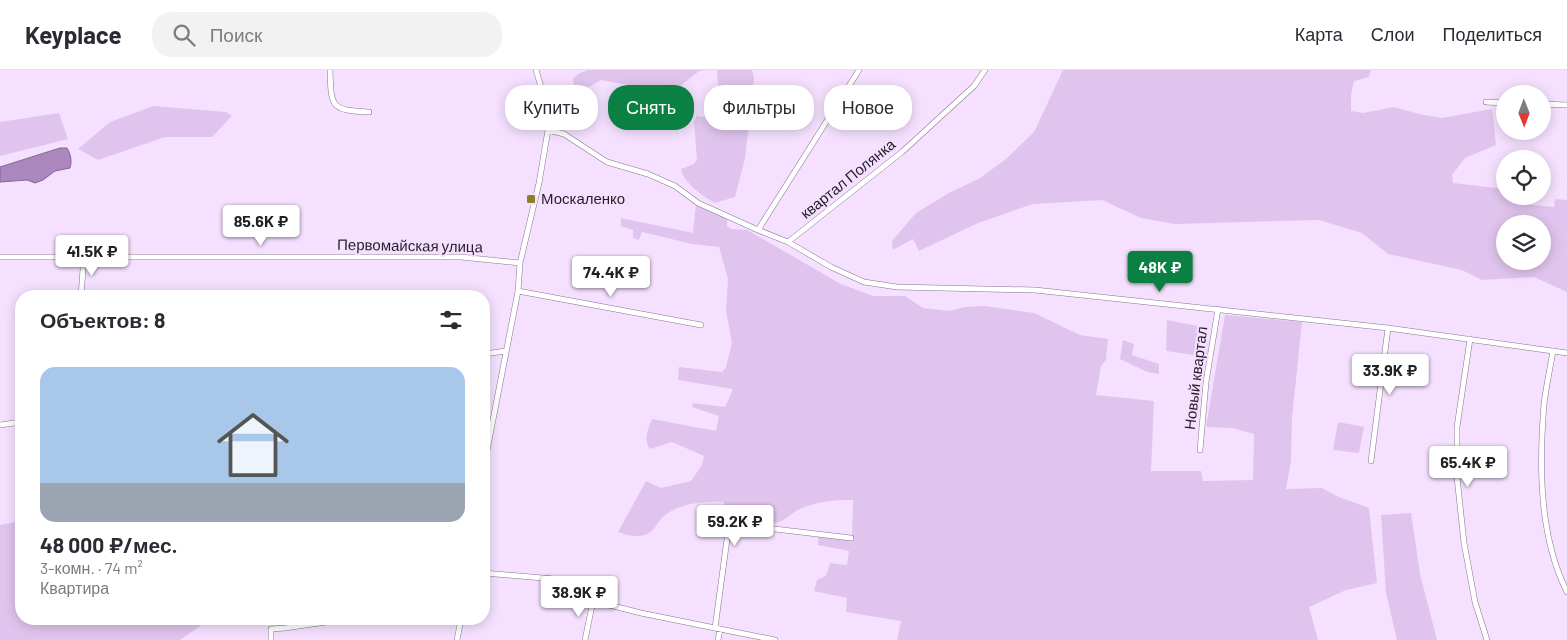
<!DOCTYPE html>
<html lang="ru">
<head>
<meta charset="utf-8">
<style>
	body { margin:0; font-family:Barlow,sans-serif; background:#f2f2f3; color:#2b2b33; height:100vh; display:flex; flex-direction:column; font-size:19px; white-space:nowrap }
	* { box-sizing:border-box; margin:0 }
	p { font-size:16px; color:#7c7c81 }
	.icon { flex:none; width:28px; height:28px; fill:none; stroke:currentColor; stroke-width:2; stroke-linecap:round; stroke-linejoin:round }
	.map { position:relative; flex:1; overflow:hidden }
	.sheet { position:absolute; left:15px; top:220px; width:475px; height:335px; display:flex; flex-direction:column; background:#fff; border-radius:20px; box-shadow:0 2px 12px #0003 }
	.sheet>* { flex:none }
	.guide { position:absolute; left:505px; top:15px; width:475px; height:45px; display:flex; gap:10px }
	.needle { width:32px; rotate:179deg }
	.controls { position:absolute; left:1496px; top:15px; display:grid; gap:10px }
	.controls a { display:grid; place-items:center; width:55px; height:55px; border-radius:50%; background:#fff; box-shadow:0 2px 12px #0003; font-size:25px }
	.price { position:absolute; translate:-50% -42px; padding:0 11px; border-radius:5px; background:#fff; color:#222; font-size:16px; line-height:32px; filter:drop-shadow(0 1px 2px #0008) }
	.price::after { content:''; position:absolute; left:50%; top:30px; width:15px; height:11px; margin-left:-8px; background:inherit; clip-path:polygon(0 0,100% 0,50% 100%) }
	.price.on { background:#0b8043; color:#fff }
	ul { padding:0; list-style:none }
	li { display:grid; align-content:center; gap:10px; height:265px; padding:0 25px }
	li span { display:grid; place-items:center; height:155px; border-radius:15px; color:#555 }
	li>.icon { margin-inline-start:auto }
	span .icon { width:90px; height:90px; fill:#fffc; stroke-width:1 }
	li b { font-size:21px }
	h2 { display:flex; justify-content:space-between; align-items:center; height:60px; padding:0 25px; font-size:21px }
	.tag { padding:0 18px; border-radius:20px; background:#fff; box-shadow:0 2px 12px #0003; font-size:18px; line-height:45px }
	.tag.on { background:#0b8043; color:#fff }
	header { display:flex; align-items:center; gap:30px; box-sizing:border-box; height:70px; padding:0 25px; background:#fff; border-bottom:1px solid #e1e1e2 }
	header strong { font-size:24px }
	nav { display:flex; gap:28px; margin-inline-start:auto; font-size:18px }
	.search { width:350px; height:45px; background:#f2f2f3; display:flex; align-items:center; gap:12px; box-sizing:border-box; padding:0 18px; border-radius:20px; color:#7c7c81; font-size:19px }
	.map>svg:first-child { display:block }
	.green { fill:#e0c4ed; fill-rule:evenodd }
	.water { fill:#ab87bd; stroke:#836891 }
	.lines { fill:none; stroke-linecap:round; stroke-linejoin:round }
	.street-casing { stroke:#86758f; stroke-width:6 }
	.street { stroke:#fff; stroke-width:5 }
	.poi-dot { fill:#89822a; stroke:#f5e1ff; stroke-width:2 }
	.labels { text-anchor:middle; stroke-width:4.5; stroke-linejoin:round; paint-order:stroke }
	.street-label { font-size:15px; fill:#251e29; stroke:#f5e1ff }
	.poi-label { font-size:15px; fill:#251e29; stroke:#f5e1ff; text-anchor:start }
</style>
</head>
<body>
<header>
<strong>Keyplace</strong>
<div class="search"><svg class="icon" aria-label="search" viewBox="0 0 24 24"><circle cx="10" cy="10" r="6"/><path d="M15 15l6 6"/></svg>Поиск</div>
<nav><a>Карта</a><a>Слои</a><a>Поделиться</a></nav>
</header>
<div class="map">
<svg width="1567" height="570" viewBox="0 0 1567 570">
	<rect width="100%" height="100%" fill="#f5e1ff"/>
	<path class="green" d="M588,0h120l-9,1 -20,16 -44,-1 -34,-6 -14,8 -10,1 -3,-3 -1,-7 5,-5z
		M717,0h35l2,8 -9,81 -10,38 -20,6c-13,-7 -31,-20 -34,-34l13,-5 3,-4 -3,-39 3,-5 13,2 10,-13z
		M1063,0h308l-2,7 -15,4 -3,14v16l12,2 31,-6 25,7 23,4 50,-9 4,36 -31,13 -13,17 1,8 52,6v7h15l4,8 30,3 1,-8 12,1v92l-33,-15 -52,3 -20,-10 -74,-16 -26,-21 -43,-13 -144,4 -34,-6 -39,-18 -69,4 -55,19 -59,28 -6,-12 -20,11 -1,-9 24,-28 33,-20 31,-15 26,-19 28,-27zM1505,154h37v37h-37z
		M153,36l73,6 6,4 -20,21h-47l-67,23 -20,-11 32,-27z
		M59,43l9,26 -68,17v-34z
		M696,134l31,15v7l4,3 16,1 94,54 32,12h32l18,12 27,3 15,-4 20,-1 49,7 46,22 28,4 -2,21 -5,6 -5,29 58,6 -3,70h50l2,10 50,-1 1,-46 -22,-6 -26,-1 19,-112 77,7 -10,96 -1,43 -5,28 36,-1 17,9 30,11 8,75 -31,7 -37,17 9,33h-421l4,-19 -55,-9 1,-14 -33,-7 3,-11 9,-4 4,-13 17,2 2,-14 -31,-6v-9l34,3 1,-39c-20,0 -34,1 -53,9 -15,7 -11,12 -31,15l-2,-9 -10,1 -4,8 -12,-2 -15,2 -2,-22c-20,-1 -44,1 -60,14 -5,4 -8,11 -12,15 -10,8 -24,5 -34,1l28,-51 15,7 30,-7 11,-16 2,-9 -32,-14 -22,7c-7,-10 -2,-19 2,-30l64,12 3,-15 -27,-9 1,-4 32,4 8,-18 -55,-9 1,-13 43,5 4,-5 6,-24 -6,-32 2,-32 -9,-32 -27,-3 -50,-12 -3,8 -6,-2v-8l-12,-4v-8l72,15z
		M1167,250l41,8 -1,29 -41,-6z
		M1123,270l11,4 -2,11 27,9v10l-12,-2 -27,-13z
		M1338,352l26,5 -5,26 -26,-3z
		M1411,443l9,61 17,66h-40l-11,-47 -5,-78z
		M21,451v98h187l-5,5 -23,16h-180v-115z"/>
	<path class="water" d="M60,78h7c4,6 5,14 3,20l-15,3 -12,9 -8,3 -8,-3 -27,2v-15z"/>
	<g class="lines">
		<g class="street-casing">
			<path id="street" d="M330,0c1,38 1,40 39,42
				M1486,32l19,1
				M1542,34l25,1
				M548,60l16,4 43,28 41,12 27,12 23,17 60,27 30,12 43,25 33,15 33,5 138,3 353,38 179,25
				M758,160l101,-160
				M788,172l114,-90 72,-66 11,-16
				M0,187h461l59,6
				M518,221l183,34
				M81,226l3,-40
				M1470,269l-13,88v50l7,66 11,59 12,38
				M1553,281c-3,18 -7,36 -9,53 -5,62 -5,132 23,188
				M484,284l22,-3
				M0,355l21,-3
				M1200,380l6,-68 12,-73
				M1371,391l17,-133
				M484,396l34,-175 2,-28 19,-80 9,-53 -4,-33 -8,-27
				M484,503l70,6 8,2 31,20 48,12 74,15
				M271,570v-11l14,-1 62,-9
				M457,570l4,-21
				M585,570l8,-39
				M718,570l2,-11
				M775,570l-60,-12 13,-96 7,-6 6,-1 110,13"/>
		</g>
		<use href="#street" class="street"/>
	</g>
	<rect class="poi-dot" x="526" y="124" width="10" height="10" rx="2.5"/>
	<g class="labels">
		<g class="street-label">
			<text transform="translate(848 109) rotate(-39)" y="5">квартал Полянка</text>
			<text transform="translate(410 176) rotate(1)" y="5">Первомайская улица</text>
			<text transform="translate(1196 308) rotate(-83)" y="5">Новый квартал</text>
		</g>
		<g class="poi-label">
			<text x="541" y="134">Москаленко</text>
		</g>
	</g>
</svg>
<div class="controls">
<a><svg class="needle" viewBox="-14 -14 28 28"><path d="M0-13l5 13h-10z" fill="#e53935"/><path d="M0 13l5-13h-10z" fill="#7c7c81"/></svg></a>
<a><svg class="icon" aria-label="locate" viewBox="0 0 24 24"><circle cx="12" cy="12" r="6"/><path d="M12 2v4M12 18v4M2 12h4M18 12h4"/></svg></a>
<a><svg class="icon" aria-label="layers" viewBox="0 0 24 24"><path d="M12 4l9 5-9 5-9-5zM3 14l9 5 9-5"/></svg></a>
</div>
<b class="price" style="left:261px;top:177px">85.6K ₽</b>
<b class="price" style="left:92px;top:207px">41.5K ₽</b>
<b class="price on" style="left:1160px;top:223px">48K ₽</b>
<b class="price" style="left:611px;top:228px">74.4K ₽</b>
<b class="price" style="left:1390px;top:326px">33.9K ₽</b>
<b class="price" style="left:1468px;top:418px">65.4K ₽</b>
<b class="price" style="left:735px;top:477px">59.2K ₽</b>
<b class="price" style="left:579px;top:548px">38.9K ₽</b>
<div class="guide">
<a class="tag">Купить</a>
<a class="tag on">Снять</a>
<a class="tag">Фильтры</a>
<a class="tag">Новое</a>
</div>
<section class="sheet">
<h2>Объектов: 8<svg class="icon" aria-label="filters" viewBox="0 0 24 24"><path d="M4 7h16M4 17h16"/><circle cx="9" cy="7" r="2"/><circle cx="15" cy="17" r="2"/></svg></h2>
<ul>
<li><span style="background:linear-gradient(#a9c7e8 75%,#9aa5b1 0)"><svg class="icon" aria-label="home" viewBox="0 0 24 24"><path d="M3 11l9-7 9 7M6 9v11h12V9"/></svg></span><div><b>48 000 ₽/мес.</b><p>3-комн. · 74 m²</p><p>Квартира</p></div></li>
</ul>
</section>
</div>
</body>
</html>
